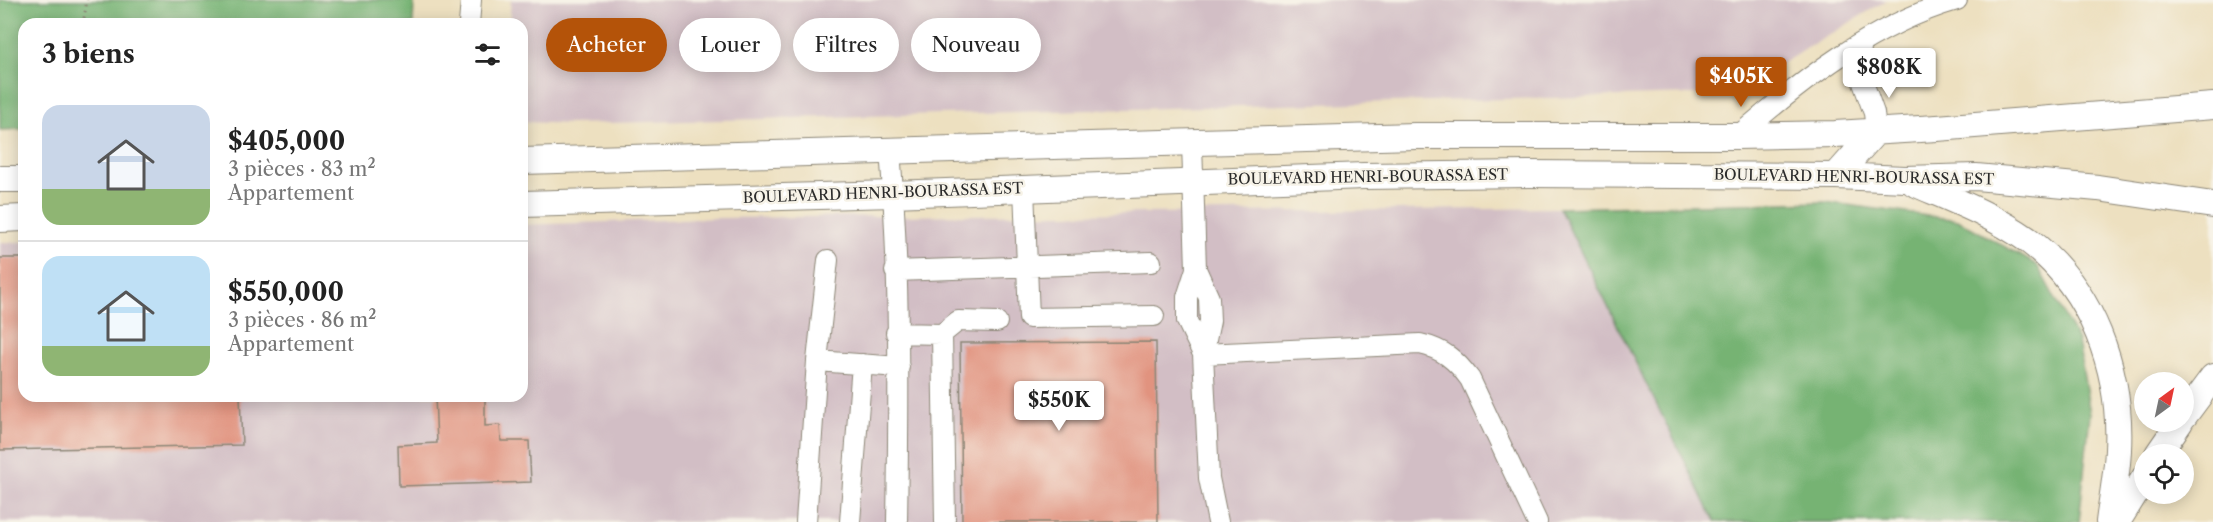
<!DOCTYPE html>
<html lang="fr">
<head>
<meta charset="utf-8">
<style>
	body { margin:0; font-family:"Libre Caslon Text",serif; background:#f2f2f2; color:#222; height:100vh; display:flex; flex-direction:column; font-size:22px; white-space:nowrap }
	* { box-sizing:border-box; margin:0 }
	p { font-size:20px; color:#767676 }
	.icon { flex:none; width:33px; height:33px; fill:none; stroke:currentColor; stroke-width:2; stroke-linecap:round; stroke-linejoin:round }
	.map { position:relative; flex:1; overflow:hidden }
	.drawer { position:absolute; left:18px; top:18px; width:510px; height:384px; display:flex; flex-direction:column; background:#fff; border-radius:18px; box-shadow:0 3px 15px #0003 }
	.drawer>* { flex:none }
	.banner { position:absolute; left:546px; top:18px; width:570px; height:54px; display:flex; gap:12px }
	.needle { width:39px; rotate:33deg }
	.buttons { position:absolute; left:2134px; top:372px; display:grid; gap:12px }
	.buttons a { display:grid; place-items:center; width:60px; height:60px; border-radius:50%; background:#fff; box-shadow:0 3px 15px #0003; font-size:30px }
	.price { position:absolute; translate:-50% -51px; padding:0 14px; border-radius:6px; background:#fff; color:#222; font-size:20px; line-height:39px; filter:drop-shadow(0 2px 3px #0008) }
	.price::after { content:''; position:absolute; left:50%; top:36px; width:18px; height:14px; margin-left:-9px; background:inherit; clip-path:polygon(0 0,100% 0,50% 100%) }
	.price.active { background:#b45309; color:#fff }
	ul { padding:0; list-style:none }
	li { display:flex; align-items:center; gap:18px; height:150px; padding:0 24px }
	li+li { border-top:2px solid #e0e0e0 }
	li span { display:grid; place-items:center; flex:none; width:168px; height:120px; border-radius:18px; color:#555 }
	li>.icon { margin-inline-start:auto }
	span .icon { width:72px; height:72px; fill:#fffc; stroke-width:1 }
	li b { font-size:26px }
	h2 { display:flex; justify-content:space-between; align-items:center; height:72px; padding:0 24px; font-size:26px }
	.pill { padding:0 21px; border-radius:27px; background:#fff; box-shadow:0 3px 15px #0003; font-size:21px; line-height:54px }
	.pill.active { background:#b45309; color:#fff }
	.map>svg:first-child { display:block }
	.industrial { fill:#d2bec5 }
	.forest { fill:#76b373; stroke:#506f4f; stroke-width:1.5 }
	.building { fill:#e1937f }
	.lines { fill:none; stroke-linecap:round; stroke-linejoin:round }
	.minor-casing { stroke:#8c8676; stroke-width:22 }
	.major-casing { stroke:#8c8676; stroke-width:28 }
	.path { stroke:#8c8676; stroke-width:3; stroke-dasharray:1.5 4.5; stroke-linecap:butt }
	.minor { stroke:#fff; stroke-width:20 }
	.major { stroke:#fff; stroke-width:26 }
	.labels { text-anchor:middle; stroke-width:5; stroke-linejoin:round; paint-order:stroke }
	.street-label { font-size:15px; fill:#2b2b2b; stroke:#f7f3e8 }
</style>
</head>
<body>
<div class="map">
<svg width="2213" height="522" viewBox="0 0 2213 522">
	<rect width="100%" height="100%" fill="#f7f3e8"/>
	<filter id="ink" filterUnits="userSpaceOnUse"><feTurbulence type="fractalNoise" baseFrequency=".0167" numOctaves="2"/><feDisplacementMap in="SourceGraphic" scale="12" xChannelSelector="R" yChannelSelector="G"/><feConvolveMatrix kernelMatrix="1 2 1 2 8 2 1 2 1" color-interpolation-filters="sRGB"/></filter>
	<filter id="wash" filterUnits="userSpaceOnUse"><feTurbulence type="fractalNoise" baseFrequency=".008" numOctaves="4" result="noise"/><feDisplacementMap in="SourceGraphic" scale="24" xChannelSelector="R" yChannelSelector="G"/><feGaussianBlur stdDeviation="1.35" result="paint"/><feColorMatrix in="noise" values="0 0 0 0 0 0 0 0 0 0 0 0 0 0 0 0 0 1.4 0 .05"/><feComposite in="paint" operator="in"/></filter>
	<g filter="url(#wash)">
		<rect width="100%" height="100%" fill="#ede0c0"/>
		<path class="industrial" d="M511,0h1376l-154,93 -1163,31 -43,-2 -5,-6v-92h-13z
			M1559,208l156,314h-1715v-280h24v154h498v-171l197,-7z"/>
		<path class="forest" d="M0,0h414l-1,24h-389v105l-24,1z
			M1825,202l133,18 79,45 41,76 12,73 -11,108h-364l-156,-314z"/>
		<g id="blocks">
			<path class="building" d="M0,258h24v138h216l2,49 -242,5z
				M1156,342l2,180h-196l-2,-179z
				M435,396h50v30l15,-1 1,16h28l2,41 -132,4 -1,-41 39,-2z"/>
		</g>
	</g>
	<g filter="url(#ink)">
		<use href="#blocks" fill-opacity="0" stroke="#8c8676" stroke-width="1.5"/>
		<g class="lines">
			<g class="minor-casing">
				<path id="minor" d="M469,24l2,-24
					M1861,43l-1,31 14,39 2,18
					M1738,136c64,-56 136,-112 219,-136
					M1192,143l4,126 -9,28v24l16,33
					M890,150c10,124 9,248 7,372
					M1024,188l5,130 125,-2
					M1196,269l13,29 1,23 -7,33 6,124 9,44
					M895,271l256,-9
					M896,333l46,1 3,188
					M942,334l16,-13 39,1
					M1203,354l217,-10c23,5 36,16 50,35l67,143
					M817,361l11,-101
					M806,522l11,-161 82,6
					M850,522l12,-158"/>
			</g>
			<g class="major-casing">
				<path id="major" d="M522,161l893,-25h323l97,-2 102,-6 276,-22
					M1836,176l40,-45
					M0,179h24
					M1914,183c39,17 79,32 114,57 64,48 94,131 90,210 -1,24 -6,48 -9,72
					M522,204l371,-10 471,-18 164,-2 308,2 69,3 71,-2 122,11 115,17
					M0,219l24,-1
					M2184,416l29,-39
					M2158,454l22,-32
					M2117,522l28,-45"/>
			</g>
			<path class="path" d="M83,24l4,-24"/>
			<use href="#minor" class="minor"/>
			<use href="#major" class="major"/>
		</g>
	</g>
	<g class="labels">
		<g class="street-label">
			<text transform="translate(1368 177) rotate(-1)" y="5">BOULEVARD HENRI-BOURASSA EST</text>
			<text transform="translate(1854 177) rotate(1)" y="5">BOULEVARD HENRI-BOURASSA EST</text>
			<text transform="translate(883 193) rotate(-2)" y="5">BOULEVARD HENRI-BOURASSA EST</text>
		</g>
	</g>
</svg>
<div class="buttons">
<a><svg class="needle" viewBox="-14 -14 28 28"><path d="M0-13l5 13h-10z" fill="#e53935"/><path d="M0 13l5-13h-10z" fill="#767676"/></svg></a>
<a><svg class="icon" aria-label="locate" viewBox="0 0 24 24"><circle cx="12" cy="12" r="6"/><path d="M12 2v4M12 18v4M2 12h4M18 12h4"/></svg></a>
</div>
<b class="price" style="left:1889px;top:99px">$808K</b>
<b class="price active" style="left:1741px;top:108px">$405K</b>
<b class="price" style="left:1059px;top:432px">$550K</b>
<div class="banner">
<a class="pill active">Acheter</a>
<a class="pill">Louer</a>
<a class="pill">Filtres</a>
<a class="pill">Nouveau</a>
</div>
<section class="drawer">
<h2>3 biens<svg class="icon" aria-label="filters" viewBox="0 0 24 24"><path d="M4 7h16M4 17h16"/><circle cx="9" cy="7" r="2"/><circle cx="15" cy="17" r="2"/></svg></h2>
<ul>
<li><span style="background:linear-gradient(#c9d6e8 70%,#8fb573 0)"><svg class="icon" aria-label="home" viewBox="0 0 24 24"><path d="M3 11l9-7 9 7M6 9v11h12V9"/></svg></span><div><b>$405,000</b><p>3 pièces · 83 m²</p><p>Appartement</p></div></li>
<li><span style="background:linear-gradient(#bfe0f5 75%,#8fb573 0)"><svg class="icon" aria-label="home" viewBox="0 0 24 24"><path d="M3 11l9-7 9 7M6 9v11h12V9"/></svg></span><div><b>$550,000</b><p>3 pièces · 86 m²</p><p>Appartement</p></div></li>
</ul>
</section>
</div>
</body>
</html>
